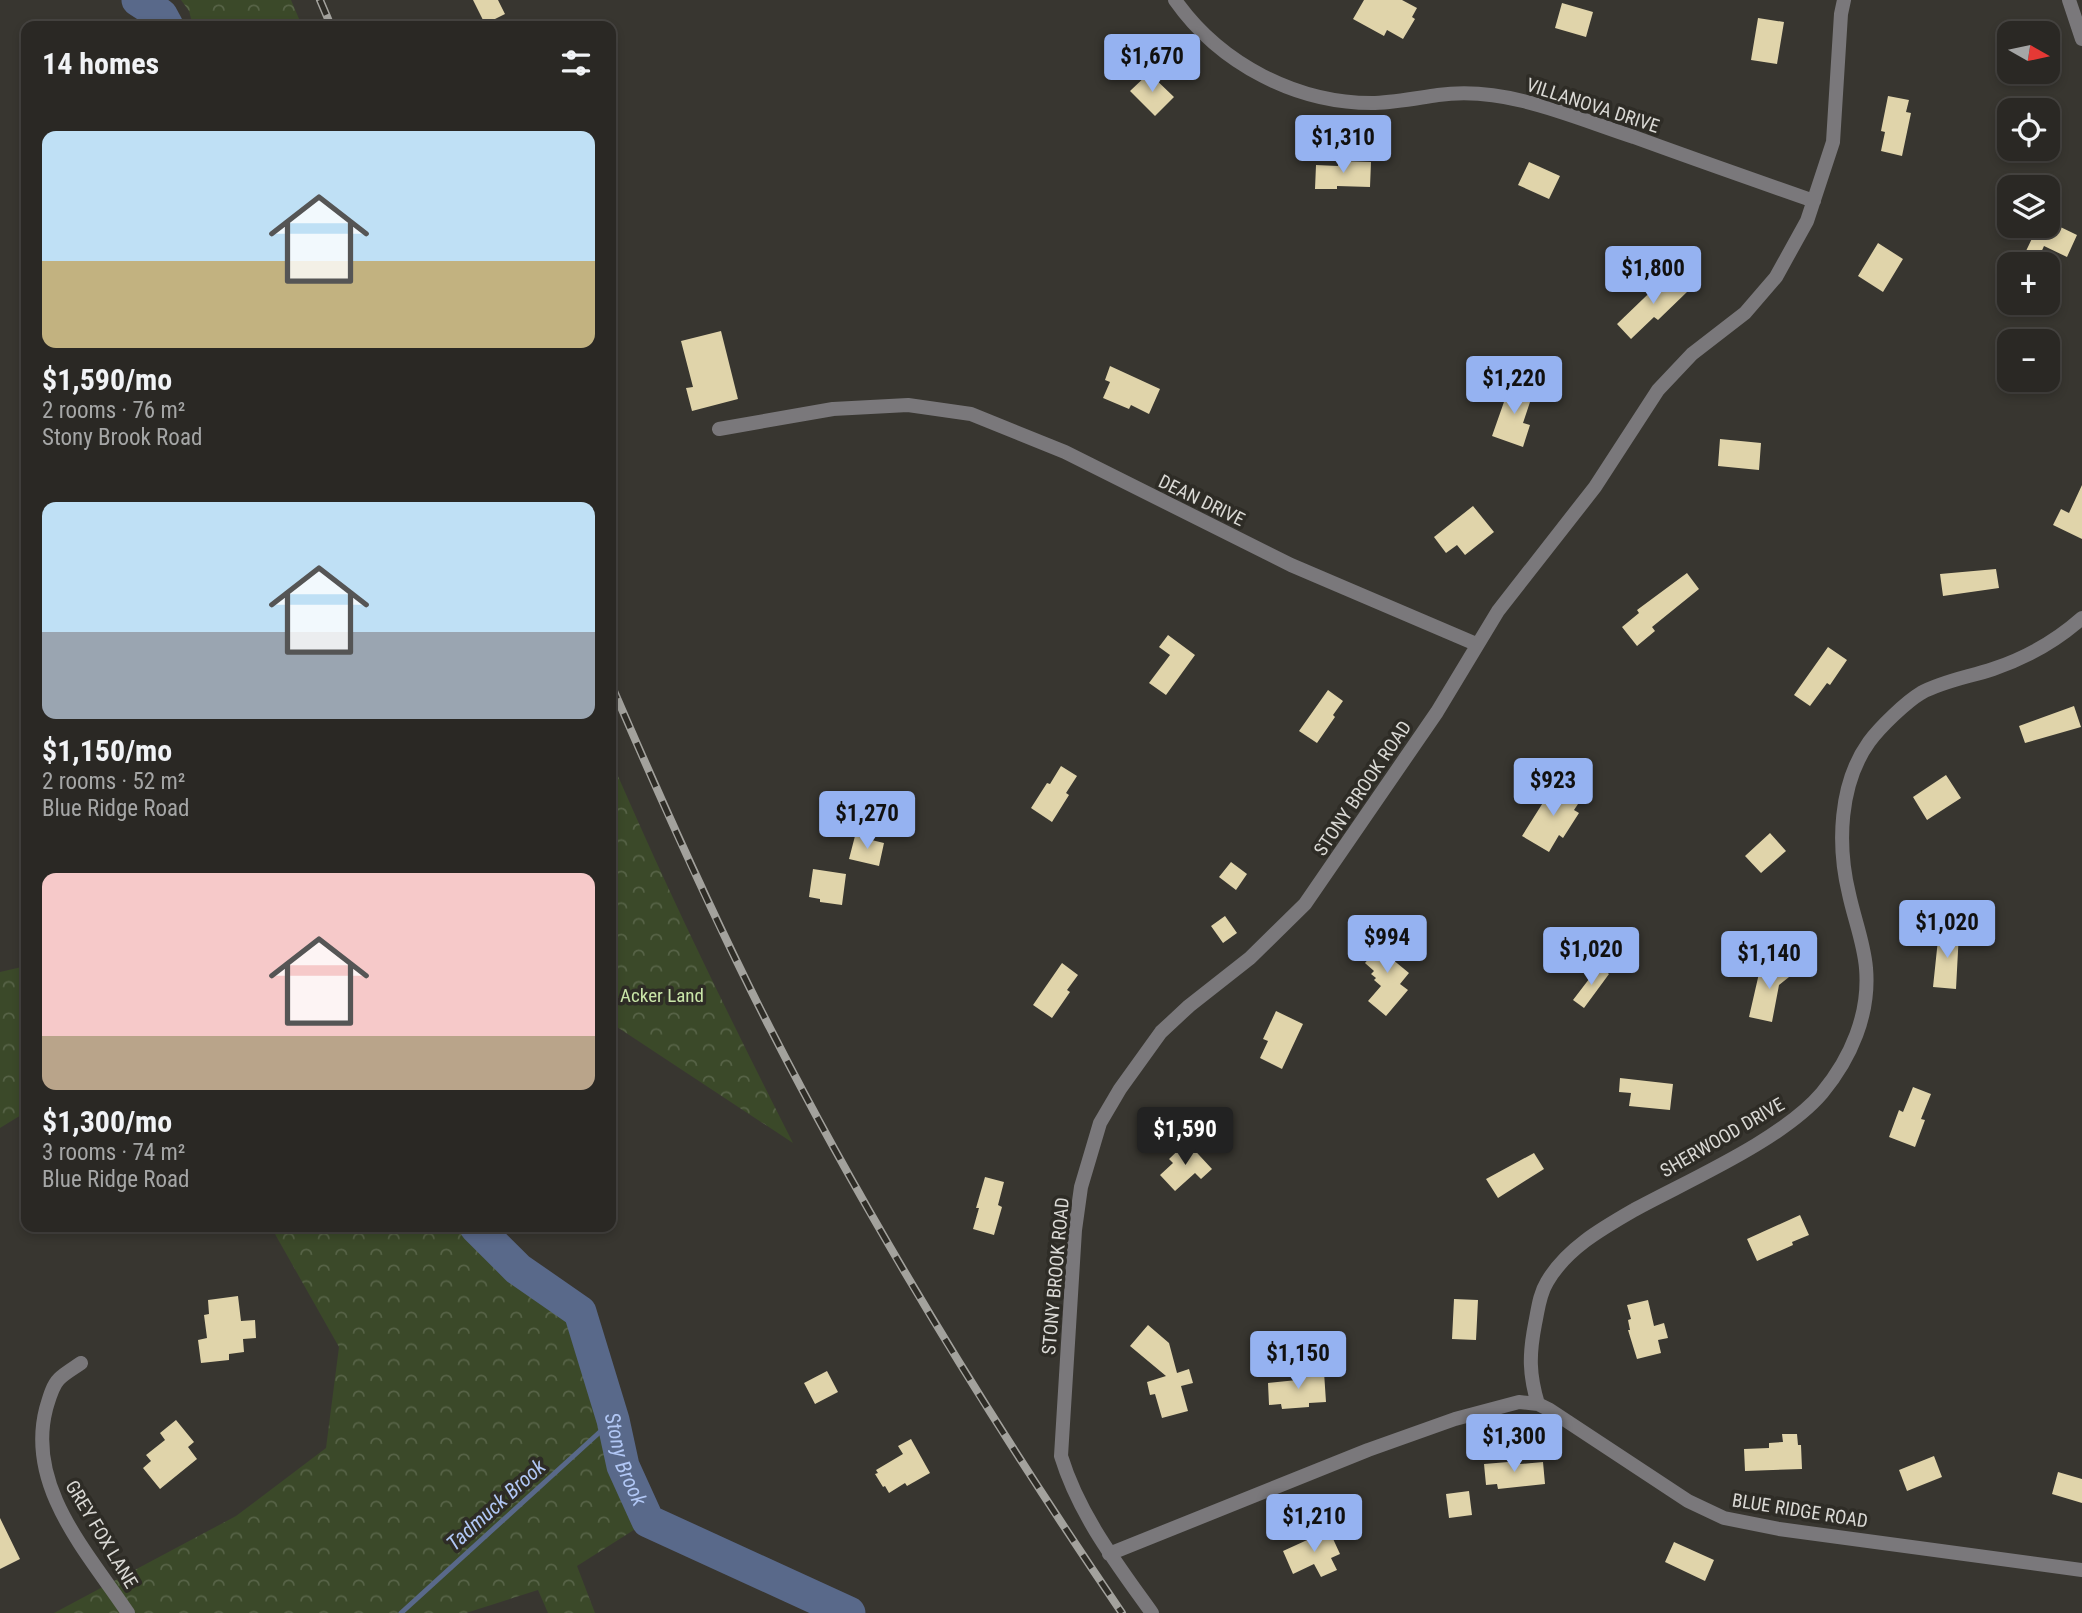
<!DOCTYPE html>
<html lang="en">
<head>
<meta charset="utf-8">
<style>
	body { margin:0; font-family:"Roboto Condensed",sans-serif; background:#363431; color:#f1f3f6; height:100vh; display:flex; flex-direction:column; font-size:26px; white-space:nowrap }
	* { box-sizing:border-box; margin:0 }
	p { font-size:23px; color:#a5a6a6 }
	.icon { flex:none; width:38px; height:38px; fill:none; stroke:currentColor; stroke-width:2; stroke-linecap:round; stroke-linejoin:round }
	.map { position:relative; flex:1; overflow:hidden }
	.drawer { position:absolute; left:21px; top:21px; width:595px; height:1211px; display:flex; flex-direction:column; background:#2a2824; border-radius:14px; box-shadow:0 4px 10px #0003,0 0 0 2px #464441 }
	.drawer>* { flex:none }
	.needle { width:46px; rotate:99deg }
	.buttons { position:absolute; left:1997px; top:21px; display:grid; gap:14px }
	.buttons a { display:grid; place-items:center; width:63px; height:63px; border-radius:14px; background:#2a2824; box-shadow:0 4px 10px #0003,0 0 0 2px #464441; font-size:35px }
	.price { position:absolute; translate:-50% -60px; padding:0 16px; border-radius:7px; background:#95b2f1; color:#111; font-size:23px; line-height:46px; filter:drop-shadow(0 2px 4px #0008) }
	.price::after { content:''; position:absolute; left:50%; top:42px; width:21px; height:16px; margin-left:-10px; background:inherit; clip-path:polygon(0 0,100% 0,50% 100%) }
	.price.current { background:#222; color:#fff }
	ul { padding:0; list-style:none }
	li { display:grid; align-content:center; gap:14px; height:371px; padding:0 21px }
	li span { display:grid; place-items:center; height:217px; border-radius:14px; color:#555 }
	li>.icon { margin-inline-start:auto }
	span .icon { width:126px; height:126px; fill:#fffc; stroke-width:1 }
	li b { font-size:30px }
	h2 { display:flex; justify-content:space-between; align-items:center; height:84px; padding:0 21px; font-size:30px }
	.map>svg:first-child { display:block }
	.park { fill:url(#park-crowns) }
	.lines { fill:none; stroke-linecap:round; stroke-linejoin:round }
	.stream { stroke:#59698a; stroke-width:5 }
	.river { stroke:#59698a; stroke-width:33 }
	.building { fill:#e0d4aa }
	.street { stroke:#7a787b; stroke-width:14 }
	.rail-casing { stroke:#a3a29d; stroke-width:8 }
	.rail { stroke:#2e2c26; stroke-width:5; stroke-dasharray:16; stroke-linecap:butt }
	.labels { text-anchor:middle; stroke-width:7; stroke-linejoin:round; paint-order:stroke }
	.street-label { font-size:19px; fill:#dad9d5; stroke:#2e2c26 }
	.park-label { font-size:19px; fill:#c9e5a8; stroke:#2e2c26 }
	.water-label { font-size:21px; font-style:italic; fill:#b1c7f5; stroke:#2e2c26 }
</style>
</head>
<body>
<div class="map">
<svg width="2082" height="1613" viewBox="0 0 2082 1613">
	<defs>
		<pattern id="park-crowns" width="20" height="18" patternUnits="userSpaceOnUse" patternTransform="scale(1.75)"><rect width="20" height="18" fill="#3b4929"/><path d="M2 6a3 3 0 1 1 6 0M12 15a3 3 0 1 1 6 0" fill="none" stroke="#576347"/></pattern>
	</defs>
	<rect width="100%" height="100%" fill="#383630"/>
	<path class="park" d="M181,0h110l11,26h-109l-4,-15z
		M611,760c56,130 118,257 182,383l-182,-120z
		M26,966v146l-26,16v-156z
		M271,1227h205l42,42 62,43 33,108 35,101 -71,45 18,47h-47l-10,-23 -72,23h-412l182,-97 90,-68 13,-101z"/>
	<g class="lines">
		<path class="stream" d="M401,1613l212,-193"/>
		<g class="river">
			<path d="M138,0l23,15 6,11"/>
			<path id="s1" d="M476,1227l42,42 62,43 33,108 10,46 25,55 201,92"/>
		</g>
	</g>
	<path class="building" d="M473,0h25l7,14 -20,10z
		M1364,0h38l15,8 -5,9 3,2 -12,20 -16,-9 -3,6 -31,-17z
		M1562,3l31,9 -7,25 -31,-9z
		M1758,18l26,4 -7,42 -26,-4z
		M1149,73l25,24 -19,19 -25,-25z
		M1888,96l21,4 -3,12 5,1 -9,43 -21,-5 4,-19 -4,-1z
		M1338,161l33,1 -1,25 -33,-1v3h-22l1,-24 22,1z
		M1529,162l31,14 -11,23 -31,-14z
		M2048,221l29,14 -10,22 -23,-11 -5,11 -13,-6 12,-25h10z
		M1878,243l25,16 -20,33 -25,-16z
		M1669,274l18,18 -29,28 -4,-3 -23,22 -14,-15z
		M721,331l17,68 -46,12 -6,-23 7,-1 -12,-46z
		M1110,366l50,23 -11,25 -18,-9 -2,4 -26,-11 7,-16 -5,-2z
		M1511,382l23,8 -11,33 7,2 -7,22 -31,-11z
		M1720,439l41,4 -2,27 -41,-4z
		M2082,485v54l-29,-14 8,-16 8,4z
		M1473,506l21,26 -29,23 -8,-10 -11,8 -12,-16z
		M1996,569l3,19 -56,8 -3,-22z
		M1687,573l12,16 -47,38 3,4 -18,15 -15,-19 17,-14 -2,-3z
		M1168,635l27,20 -29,40 -17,-12 21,-28 -11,-8z
		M1828,647l19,13 -17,25 -3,-2 -17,23 -16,-11z
		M1328,690l15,11 -10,14 2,2 -18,26 -18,-12z
		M2074,706l7,21 -56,16 -6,-17z
		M1061,766l16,10 -11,17 3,2 -17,27 -21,-14 16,-25 3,1z
		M1946,775l15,23 -34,22 -14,-23z
		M1556,782l26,16 -8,12 5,3 -16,25 -4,-3 -10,17 -27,-16z
		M1770,833l16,18 -25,22 -16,-17z
		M855,836l29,7 -5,23 -30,-7z
		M1231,862l16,12 -11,16 -17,-13z
		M813,869l33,5 -4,31 -22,-3v-3l-11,-2z
		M1225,916l12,17 -14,10 -12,-17z
		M1939,930l20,2 -3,57 -23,-2z
		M1391,933l13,11 -12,15 17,14 -9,11 8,6 -22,26 -18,-15 13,-15 -7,-6 2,-2 -5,-4 3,-3 -9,-8z
		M1782,958l12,15 -15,12 -7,37 -23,-5 11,-48 7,2z
		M1062,963l16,12 -11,15 3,2 -18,26 -19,-13z
		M1599,966l10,8 -25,34 -11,-8z
		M1276,1011l27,13 -21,45 -22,-11 8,-17 -5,-2z
		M1620,1078l53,6 -3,26 -41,-4 2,-13 -12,-1z
		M1913,1087l18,7 -10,25 4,1 -10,27 -26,-10 10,-27 4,2z
		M1187,1142l25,27 -11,10 -6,-6 -20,18 -15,-16 13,-12 -4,-4z
		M1534,1153l10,16 -46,29 -12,-19z
		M985,1177l19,5 -6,23 4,2 -8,28 -21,-6 6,-21h-3z
		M1800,1215l9,20 -17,7 1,3 -36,16 -10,-22z
		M238,1296l3,25 14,-1 1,18 -13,1 1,13 -15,2v6l-28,3 -3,-23 9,-2 -3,-23 5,-1 -1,-14z
		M1454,1299l24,1 -2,40 -24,-1z
		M1648,1300l6,26 10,-3 4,15 -10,2 3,13 -24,6 -9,-29h2l-2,-10 3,-1 -4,-14z
		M1148,1325l21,18 8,30 12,-4 4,14 -12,3 7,25 -26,7 -7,-24 -5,1 -3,-13 19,-6 -36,-30z
		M827,1371l11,21 -23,12 -11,-21z
		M1324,1372l2,30 -17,1v4l-27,2 -1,-5 -12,1 -1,-22 29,-3 -1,-6z
		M176,1420l18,22 -6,5 9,12 -37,30 -17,-21 8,-7 -5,-6 19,-15 -5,-7z
		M1782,1434h15l1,11h3l1,24 -57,2 -1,-22 25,-1v-5l14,-1z
		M911,1439l19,34 -23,13 -2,-3 -16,10 -4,-7 -2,1 -8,-13 3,-1 -2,-3 27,-16 -5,-8z
		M1934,1456l8,21 -35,14 -8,-21z
		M1520,1461v3l23,-2 2,22 -47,5 -1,-5 -11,1 -2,-21z
		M2058,1472l24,7v24l-30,-9z
		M1469,1491l3,24 -23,3 -3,-24z
		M0,1518l20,41 -20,10z
		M1329,1530l11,24 -9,4 6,12 -16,7 -7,-13 -21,10 -10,-23z
		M1674,1542l40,18 -9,21 -40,-19z"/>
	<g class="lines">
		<path class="street" d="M1175,0c45,64 122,104 200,103 22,-1 42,-5 63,-8 29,-4 57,-1 85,6 38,9 74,24 111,36 60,22 120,43 180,64
			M2069,0l13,39
			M719,429l114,-20 75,-4 63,9 94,38 226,113 185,79
			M81,1363c-7,5 -16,10 -22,16 -7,7 -10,20 -13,30 -20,78 42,144 82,204
			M1538,1404c-9,-30 -9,-49 -3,-80 3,-14 4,-29 12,-42 19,-33 54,-53 87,-72 55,-30 148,-70 188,-117 29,-35 48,-79 44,-125 -2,-25 -12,-50 -17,-74 -12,-49 -10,-110 20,-152 11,-15 37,-40 52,-49 22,-12 48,-16 72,-24 33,-11 63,-28 89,-51
			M1109,1554l259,-104 87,-31 64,-17 19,2 12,6 138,91 36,17 55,11 303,41
			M1152,1613c-35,-49 -73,-98 -91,-157l14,-226 6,-43 19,-64 20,-34 41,-57 28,-26 61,-48 55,-54 132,-192 61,-101 97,-124 63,-97 34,-36 53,-41 31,-36 31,-56 26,-79 8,-128 3,-14"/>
		<g class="rail-casing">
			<path id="rail" d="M320,0l11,26
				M611,684c50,116 101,231 159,344 104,203 224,397 352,585"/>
		</g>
		<use href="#rail" class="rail"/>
	</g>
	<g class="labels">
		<g class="street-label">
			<text transform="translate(1593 105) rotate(18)" y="7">VILLANOVA DRIVE</text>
			<text transform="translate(1202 500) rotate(26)" y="7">DEAN DRIVE</text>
			<text transform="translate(1362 788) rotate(-56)" y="7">STONY BROOK ROAD</text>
			<text transform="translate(1722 1137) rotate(-30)" y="7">SHERWOOD DRIVE</text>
			<text transform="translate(1055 1276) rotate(-85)" y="7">STONY BROOK ROAD</text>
			<text transform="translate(1800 1510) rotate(9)" y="7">BLUE RIDGE ROAD</text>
			<text transform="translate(102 1534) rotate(59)" y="7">GREY FOX LANE</text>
		</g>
		<g class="park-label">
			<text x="662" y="1002">Acker Land</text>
		</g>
		<g class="water-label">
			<text dy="7" stroke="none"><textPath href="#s1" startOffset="289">Stony Brook</textPath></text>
			<text transform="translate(496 1505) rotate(-42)" y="7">Tadmuck Brook</text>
		</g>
	</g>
</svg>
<div class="buttons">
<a><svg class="needle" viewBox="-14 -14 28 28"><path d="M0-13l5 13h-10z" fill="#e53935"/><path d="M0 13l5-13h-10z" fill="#a5a6a6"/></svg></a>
<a><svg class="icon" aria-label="locate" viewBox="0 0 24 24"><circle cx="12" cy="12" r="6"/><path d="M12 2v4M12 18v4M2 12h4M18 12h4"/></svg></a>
<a><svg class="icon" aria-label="layers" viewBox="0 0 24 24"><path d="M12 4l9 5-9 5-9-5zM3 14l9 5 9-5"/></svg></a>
<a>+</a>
<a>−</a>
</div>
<b class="price" style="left:1152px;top:94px">$1,670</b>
<b class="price" style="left:1343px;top:175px">$1,310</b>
<b class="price" style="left:1653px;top:306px">$1,800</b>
<b class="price" style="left:1514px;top:416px">$1,220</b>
<b class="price" style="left:1553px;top:818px">$923</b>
<b class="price" style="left:867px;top:851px">$1,270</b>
<b class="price" style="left:1947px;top:960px">$1,020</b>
<b class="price" style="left:1387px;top:975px">$994</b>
<b class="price" style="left:1591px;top:987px">$1,020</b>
<b class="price" style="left:1769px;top:991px">$1,140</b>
<b class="price current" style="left:1185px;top:1167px">$1,590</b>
<b class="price" style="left:1298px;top:1391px">$1,150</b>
<b class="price" style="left:1514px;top:1474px">$1,300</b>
<b class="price" style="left:1314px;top:1554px">$1,210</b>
<section class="drawer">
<h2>14 homes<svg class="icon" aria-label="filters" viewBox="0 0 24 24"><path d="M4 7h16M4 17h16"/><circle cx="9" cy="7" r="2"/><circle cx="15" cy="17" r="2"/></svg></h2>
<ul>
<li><span style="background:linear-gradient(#bfe0f5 60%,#c2b280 0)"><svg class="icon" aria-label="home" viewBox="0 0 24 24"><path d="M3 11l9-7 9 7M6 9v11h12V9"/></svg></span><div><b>$1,590/mo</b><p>2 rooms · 76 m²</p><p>Stony Brook Road</p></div></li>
<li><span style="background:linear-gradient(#bfe0f5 60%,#9aa5b1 0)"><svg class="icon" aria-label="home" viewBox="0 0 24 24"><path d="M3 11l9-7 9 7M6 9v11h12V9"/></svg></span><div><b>$1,150/mo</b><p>2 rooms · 52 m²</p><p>Blue Ridge Road</p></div></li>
<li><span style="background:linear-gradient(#f6c9c9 75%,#b9a48a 0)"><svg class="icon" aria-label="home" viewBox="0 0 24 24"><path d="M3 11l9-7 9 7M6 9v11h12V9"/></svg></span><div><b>$1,300/mo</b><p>3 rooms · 74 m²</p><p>Blue Ridge Road</p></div></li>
</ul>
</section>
</div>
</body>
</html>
